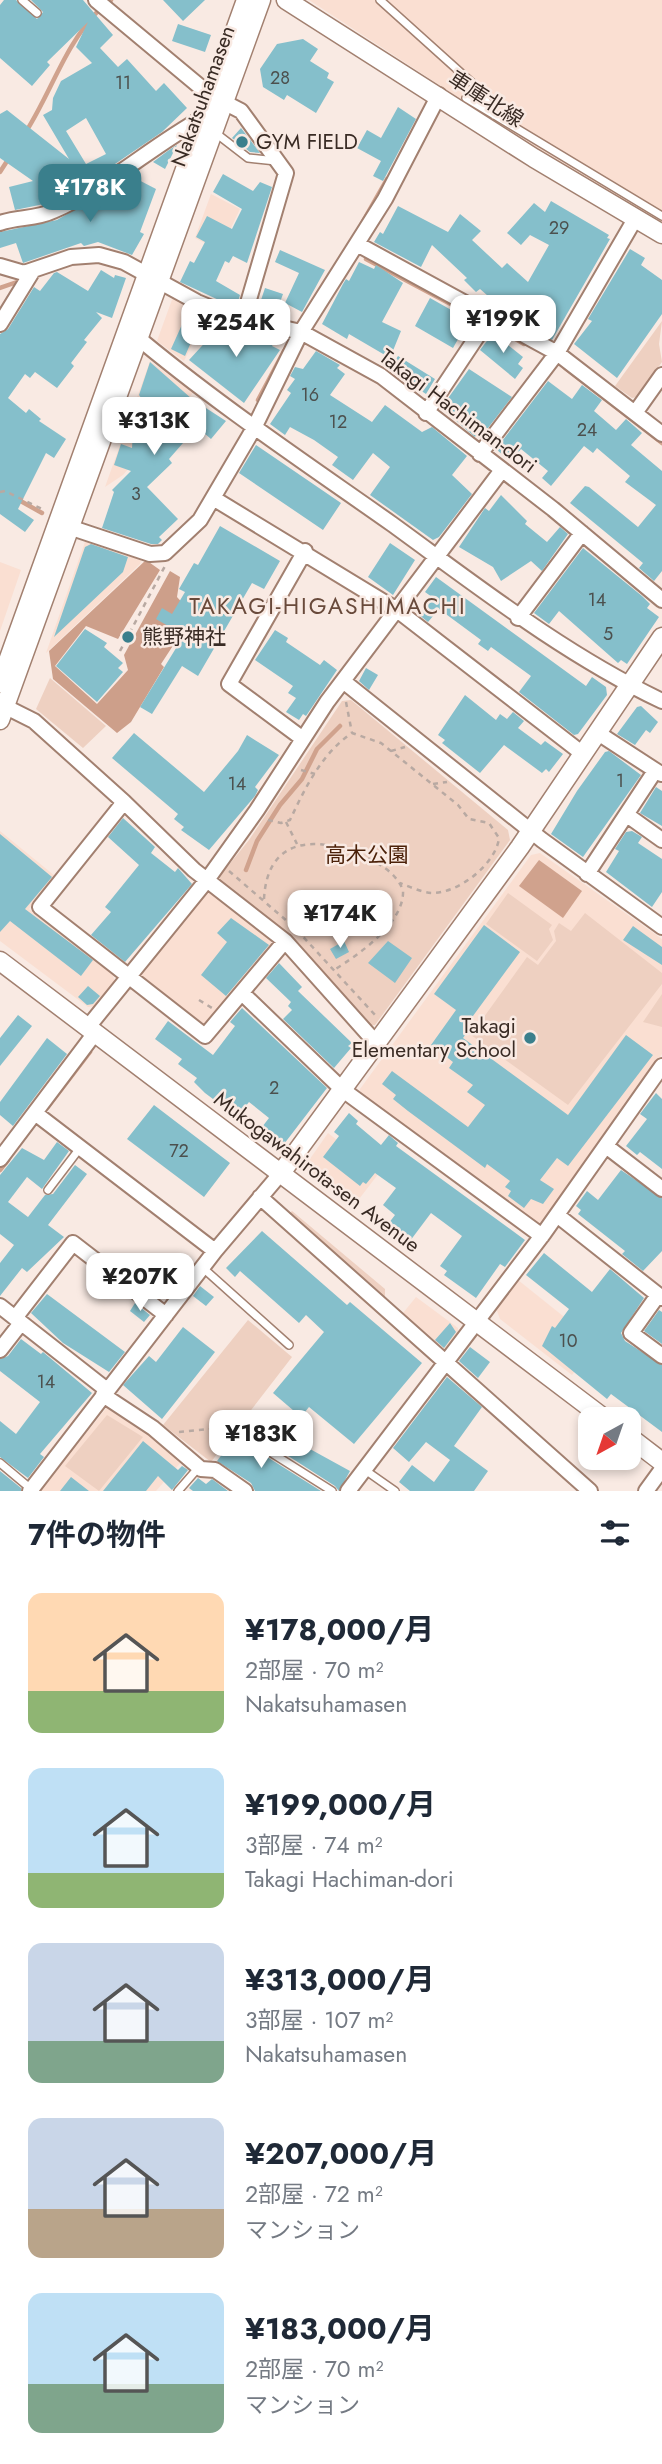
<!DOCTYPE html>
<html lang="ja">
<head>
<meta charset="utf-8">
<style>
	body { margin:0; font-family:Jost,"Noto Sans JP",sans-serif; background:#f6f6f7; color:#1f2937; height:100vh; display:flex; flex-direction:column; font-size:26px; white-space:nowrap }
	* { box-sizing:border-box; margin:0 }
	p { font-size:23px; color:#747a83 }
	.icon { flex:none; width:38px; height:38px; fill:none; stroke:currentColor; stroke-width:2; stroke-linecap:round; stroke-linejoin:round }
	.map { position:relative; height:1491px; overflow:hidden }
	.drawer { display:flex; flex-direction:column; background:#fff; flex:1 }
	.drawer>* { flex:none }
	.needle { width:46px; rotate:220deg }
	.tools { position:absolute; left:578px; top:1407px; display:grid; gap:14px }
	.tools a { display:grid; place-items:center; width:63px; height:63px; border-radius:14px; background:#fff; box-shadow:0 4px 10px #0003; font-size:35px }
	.price { position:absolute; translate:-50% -60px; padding:0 16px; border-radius:14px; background:#fff; color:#222; font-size:23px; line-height:46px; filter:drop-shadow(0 2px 4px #0008) }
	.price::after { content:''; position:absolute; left:50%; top:42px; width:21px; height:16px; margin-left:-10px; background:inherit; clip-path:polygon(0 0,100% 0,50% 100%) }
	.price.on { background:#3a7f8c; color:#fff }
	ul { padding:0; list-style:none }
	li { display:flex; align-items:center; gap:21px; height:175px; padding:0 28px }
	li span { display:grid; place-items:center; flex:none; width:196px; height:140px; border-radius:14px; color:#555 }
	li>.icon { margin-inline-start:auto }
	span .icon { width:84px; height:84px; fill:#fffc; stroke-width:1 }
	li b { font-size:30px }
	h2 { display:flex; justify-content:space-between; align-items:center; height:84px; padding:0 28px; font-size:30px }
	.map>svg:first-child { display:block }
	.built { fill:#fadfd2 }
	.green { fill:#eed0c1 }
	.forest { fill:#cd9f8a }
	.water { fill:#d0a28d }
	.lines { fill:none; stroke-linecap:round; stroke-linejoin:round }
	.stream { stroke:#d0a28d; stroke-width:4.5 }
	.building { fill:#85bfcb; fill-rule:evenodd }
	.service-casing { stroke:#a28070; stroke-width:10 }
	.minor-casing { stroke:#a28070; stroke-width:18 }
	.tertiary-casing { stroke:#a28070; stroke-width:21 }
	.path { stroke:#b8a9a2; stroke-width:2.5; stroke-dasharray:5 5; stroke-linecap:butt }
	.service { stroke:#fff; stroke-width:7 }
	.minor { stroke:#fff; stroke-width:14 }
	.tertiary { stroke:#fff; stroke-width:18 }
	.poi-dot { fill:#3a7f8c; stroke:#f9eae3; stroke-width:2.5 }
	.labels { text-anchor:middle; stroke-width:5; stroke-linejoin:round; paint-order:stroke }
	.number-label { font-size:18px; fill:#4c504e }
	.street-label { font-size:21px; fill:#392b24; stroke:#f9eae3 }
	.poi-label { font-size:21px; fill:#392b24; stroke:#f9eae3; text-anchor:start }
	.park-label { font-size:21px; fill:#4b2109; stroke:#f9eae3 }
	.neighbourhood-label { font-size:23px; letter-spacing:2px; fill:#694a3b; stroke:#f9eae3 }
</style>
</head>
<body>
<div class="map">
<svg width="662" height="1491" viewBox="0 0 662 1491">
	<rect width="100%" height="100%" fill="#f9eae3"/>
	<path class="built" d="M309,0h353v225l-80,-47z
		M211,194l29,15 -20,42 -25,-13z
		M173,297l35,15 -24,49 -27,-20z
		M150,361l43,32 -70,82 -18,12z
		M86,539l55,20 -1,5 -94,89z
		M0,562l21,8 -21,61z
		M0,831l55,45 -26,33 84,66 2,8 -18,23 -9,1 -88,-66z
		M540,853l122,86v115l-119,170 -8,1 -174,-127 -1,-9 171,-234z
		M214,892l57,46 1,11 -62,76h-10l-58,-47 -3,-7 66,-78z
		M328,1133l51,40 -26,34 -45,-34 -3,-7z
		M518,1280l80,64 -26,31 -72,-56 -4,-11z
		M416,1297l42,31v8l-9,12 -4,2 -42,-37z
		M108,1406l45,28 30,26 -27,31h-117z"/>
	<path class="green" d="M662,321l-3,23 3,18 -25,35 -5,1 -17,-12z
		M50,678l56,48 -23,22 -47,-39z
		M351,700l157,130 2,10 -135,185 -8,1 -146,-143 -2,-6 30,-37 93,-139z
		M508,893l44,32 -3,4 4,11 -16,21 -51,-37z
		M585,913l77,60v11l-94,121 -97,-70 56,-78 11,8 18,-24 -2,-10 5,-8 12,8z
		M662,994v33l-19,-5z
		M292,1211l93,78v10l-95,-86z
		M248,1320l44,37 -81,105 -48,-37z
		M107,1415l36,22 -44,54 -34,-25z"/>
	<path class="forest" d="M146,560l14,10 -42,69 -32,-13 -31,40 42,38 31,-34 -4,-15 46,-84 10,6 -3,20 16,18 -32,49 3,3 -33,55 -14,11 -64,-54 -4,-28z"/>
	<path class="water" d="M539,860l43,31 -19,27 -44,-32z"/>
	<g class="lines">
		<path class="stream" d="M110,2l1,-2
			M27,130c25,-40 38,-85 71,-119
			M0,172l9,-14
			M362,223l25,-44
			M366,259l107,57
			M0,288l17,-6
			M498,329l26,15
			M565,368l97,75
			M258,400l26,-49
			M17,499l25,14
			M246,870l11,-29 23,-36 22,-26 15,-30 23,-23
			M48,1107l42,-55
			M0,1170l8,-10"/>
	</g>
	<path class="building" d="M4,0h12l21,19 6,-7 -12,-12h52l30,35 -13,13 18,19 9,-8 29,32 8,-8 23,25 -25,24 -75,51 -43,21 -29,6 -6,-23 24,-6 -33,-23v-44l7,-4 62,49 -26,-44 9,-5 1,-12 8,-17 31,-18 -16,-16 12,-25 -41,40 3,3 -18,21 -32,-28v-53zM86,118l20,36 -20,10 -20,-33z
		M163,0h42l-22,21z
		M178,24l33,11 -6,17 -33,-11z
		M303,39l15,10 -8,12 19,12 -2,5 7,4 -18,31 -29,-18 -3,5 -21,-13 -3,-18 17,-25z
		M398,107l18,12 -33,62 -10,-5 8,-15 -24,-13 10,-18 14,8z
		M241,128l7,9 12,16 -10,-1 -18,-14z
		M177,145l-12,24 -12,-7 16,-12z
		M223,174l30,17 7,-9 12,5 -25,76 -14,-7 -4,7 -4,-2 -9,20 24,14 -4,13 -56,-26 10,-21 4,2 11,-21 -9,-5 11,-21 25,13 10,-20 -29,-17z
		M131,176l25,13 -16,43 4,2 -12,21 -34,-13 -14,4 -3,-3 -58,20 -7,-20 -16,5v-16l57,-12z
		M551,201l58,34 -2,3 3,1 -58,101 -12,-7 4,-7 -39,-20 -2,3 -23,-20 -4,3 -12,-12 3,-2 -35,-33 -11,22 -47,-25 6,-10 3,2 15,-28 50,26 12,-18 21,17 -9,9 30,28 5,-5 21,19 21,-37 -19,-10 -9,10 -14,-12 27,-30 11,9z
		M630,249l15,9 -4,7 21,15v34l-45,64 -43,-34 18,-23 -4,-2z
		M280,250l45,20 -23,42 -17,-9 14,-30 -24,-11z
		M359,262l15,7 2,-4 27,18 -21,39 19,9 -11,27 -41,-24 -2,5 -25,-15 21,-40 3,-5 3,2z
		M101,270l13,8 1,-3 11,3 -14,40 -16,-6 6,6 -18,22 3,2 -16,21 3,3 -17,22 -22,-16 -5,6 -5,-4 -17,24 18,15 3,-4 12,10 -2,2 27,18 -12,19 -8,-5 -28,56 16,11 -9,12 -25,-18v-180l8,-5 26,-42 6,4 14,-18 3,-1 31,19z
		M265,288l18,6 -8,22 -18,-4z
		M430,298l39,22 -16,28 -38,-22z
		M189,309l14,6 -18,41 -14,-7z
		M223,323l15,5 11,10 2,-7 19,4 6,4 -4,7 8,4 -36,53 -55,-43z
		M493,333l30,24 -5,7 5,4 -8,11 -35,-29z
		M316,351l24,14 -3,3 8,6 -15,21 42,27 13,-17 37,27 10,-5 35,29 -15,19 20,19 -33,43 -6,3 -63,-45 20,-28 -17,-14 -20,27 -21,-15 6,-8 -24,-17 -24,-13 -5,8 -15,-11 21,-31 -4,-3 8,-11 -5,-3 5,-9 8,2z
		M398,356l37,23 -9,15 -37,-24z
		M150,362l42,37 34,22 -15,18 -14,-12 -28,32 3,4 -25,24 31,32 -19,18 3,3 -4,4h-7l-49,-16 12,-36 -2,-2 19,-19 -17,-6 7,-21 11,4 2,-32 14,-8 -9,-13z
		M469,369l43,28 -31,40 -4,-3 -2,3 -34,-29z
		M548,381l24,18 10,-14 20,15 -8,11 22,19 10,-11 16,14 -11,12 31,26v100l-8,10 -15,-13 4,-5 -73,-60 15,-17 4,1 49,40 18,-22 -31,-23 5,-6 -33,-28 -4,5 -9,-7 -33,40 -9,-8 6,-7 -27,-22 -4,5 -6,-4 -6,7 -9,-8z
		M256,445l85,58 -18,27 -84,-57z
		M501,495l26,26 -2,3 22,18 13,-15 8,7 -26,37 -11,-10 -30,20 -8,-14 -34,-20 26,-39 4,3z
		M220,526l60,35 -16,28 -12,-6 -54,93 -16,-10 -30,48 -12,-7 44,-72 -28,-16 6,-11 10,6 13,-22 -6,-3 15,-26 4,2z
		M390,543l25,17 -22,35 -25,-18z
		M91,544l37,13 -5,15 -69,65 31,-90z
		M583,548l59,48 8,8 -3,4 12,9 -32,47 -6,-4 -3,3 -59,-52 -10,13 -15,-11z
		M436,577l150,109 6,-9 14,10 1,8 -29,39 -4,1 -55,-43 12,-16 -40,-29 -3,4 -10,-7 3,-4 -42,-31 -11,13 -10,-8 14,-17 -7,-5z
		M85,629l22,14 -3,4 19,16 -5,5 5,4 -26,30 -41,-36z
		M275,630l13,8 -2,4 34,23 4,-5 13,10 -31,46 -3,-2 -4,6 -13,-8 10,-14 -8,-5 5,-7 -38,-26z
		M366,668l12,7 -9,15 -10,-9z
		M465,695l31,25 4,-6 7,5 6,-7 11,9 -6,7 23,17 4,-4 18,13 -14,18 -3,-3 -4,4 -38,-28 -24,28 -38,-30 3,-3 -7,-5z
		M641,706l17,16 -8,11 -4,-3 -11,15 -18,-11 20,-27z
		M134,733l70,59 34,-41 9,-16 32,20 -24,32 3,3 -3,6 -46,54 -28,-20 3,-3 -10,-8 4,-5 -66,-56z
		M609,751l32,24 -58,82 -32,-23 26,-43 28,-39z
		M656,787l6,4v35l-22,-13z
		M123,818l32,29 -4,6 24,19 3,-4 14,16 -67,78 -34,-27 20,-23 -6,-5 34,-42 -31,-28z
		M632,831l10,6 -4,6 24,16v33l-10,15 -46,-35 13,-21 -4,-2 11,-17z
		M0,834l52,43 -27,32 68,51 -12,16 -71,-55 -10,11z
		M231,918l38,27 -43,51 -25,-21 26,-33 -10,-9z
		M484,925l36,27 -50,68 4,3 -11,15 105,77 58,-80 27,20 -85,111 -11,-8 -17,22 14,9 -11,15 -12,-5 -7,9 -16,-12 3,-5 -6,-4 5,-6 -23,-17 -2,4 -77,-57 -15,-12 3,-4 -14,-11 10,-13 76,56 17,-22 -18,-13 6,-7 -24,-17 4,-6 -22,-17 25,-35 -22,-16z
		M633,926l29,21v18l-39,-25z
		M344,941l5,11 -13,7 -6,-10z
		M388,941l24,17 -17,25 -27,-20z
		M279,963l23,24 -4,4 54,52 -4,3 3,2 -17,20 -51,-49 9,-9 -4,-4 3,-4 -25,-24z
		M88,986l12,10 -7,8 -6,1 -9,-8z
		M242,1008l85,80 -43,56 -3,-2 -3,3 -19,-14 10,-13 -20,-16 -12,15 -32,-24 -11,-11 3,-4 -19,-14 4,-5 -27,-20 13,-18 45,34 22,-29 -5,-4z
		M18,1015l14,11 -32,40v-28z
		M47,1038l20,16 -54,72 -13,-11v-13z
		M656,1093l6,6v70l-22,-17 -3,3 -11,-9 21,-27 -7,-5z
		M154,1105l76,58 -26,34 -77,-58z
		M349,1113l9,8 -2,3 25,21 8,-10 9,8 -2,3 129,94 -20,27 -5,-3 -24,34 -32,-23 3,-4 -7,-5 22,-30 -31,-23 -24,32 -22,-17 10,-13 -12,-10 13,-17 -21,-15 -9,11 -3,-2 -3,4 -37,-29 16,-21 -5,-4z
		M57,1142l12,9 -27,38 -15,-12 -19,25 20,15 17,-22 8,-1 22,-29 12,9 -39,51 16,12 -37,35 -5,-4 -22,28v-33l14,-18 -14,-11v-59l22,-27 22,12z
		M621,1170l41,28v53l-19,20 -21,-17 3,-3 -47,-37 3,-4 -5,-4 11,-15 11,9z
		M262,1231l85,74 3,-3 72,61 -68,81 -45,-37 -8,10 -28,-24 51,-61 -18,-17 -7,8 -59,-52 -5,6 -9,-9z
		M544,1253l48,39 18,-23 34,29 -23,35 4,8 37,24v67l-51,-38 -4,5 -65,-53 10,-20 3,2 14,-19 -43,-34z
		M200,1286l14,11 -8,9 -13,-10z
		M47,1294l78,58 -16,20 -46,-29 -32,-30z
		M135,1303l15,12 -6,7 -14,-11z
		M659,1310l3,2v32l-18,-13z
		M450,1323l6,9 -12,16 -9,-8z
		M183,1327l32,25 -53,67 -39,-34 26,-29 7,6z
		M21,1339l20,15 2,-2 49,41 -52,61 4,3 -16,21 -28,-21v-36l16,13 24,-32 -40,-31v-12l8,-3z
		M470,1347l20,15 -12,16 -19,-17z
		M447,1377l35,30 -28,39 34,25 -14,20h-64l-11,-9 13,-17 22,17 16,-22 -24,-18 -17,20 -16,-14z
		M250,1416l100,55 -11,20 -4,-5 -92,-59z
		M235,1437l2,1 84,53h-66l-4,-8 -34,-22z
		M143,1441l35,29 4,-4 6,4 -16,20 -14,-14 -12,15h-43z
		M0,1471l21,17v3h-21z
		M71,1477l18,14h-29z
		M198,1478l8,6 6,-5 16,12h-35l-4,-3z"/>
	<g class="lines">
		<g class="service-casing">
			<path id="service" d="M22,0l15,13
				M380,0l100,90 14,25
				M466,98l196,118
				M213,131l35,27 28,3
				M48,1190l32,-42
				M203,1268l86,77
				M240,1433l92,58
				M0,1463l31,26
				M365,1470l30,21
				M178,1491l21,-24"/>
		</g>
		<g class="minor-casing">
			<path id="minor" d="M96,0l114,95 31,16 45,62 -43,147
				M0,223c17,-6 37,-4 53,-12 54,-23 97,-64 148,-92
				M357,244l200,109 105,81
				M0,266l24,7 47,-16 28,-2 25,7 73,40 36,15 68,15 80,44 172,133 109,91
				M0,324l32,-52
				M131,332c83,70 173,130 261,192 88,64 172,130 270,177
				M426,413l64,-96
				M635,413l27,-38
				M480,454l77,-101 78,-134
				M213,498l184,112 186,144
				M63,525l87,29 15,-1 35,-33 54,-92 47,-96 84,-133 54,-104
				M518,618l64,-85
				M343,681l199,159 120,87
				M0,704l34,17 90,81 70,68 91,71 92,103
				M598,733l63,41
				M303,739l-74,-55 76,-133
				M124,802l-84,105 165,129 80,-95
				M627,815l35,25
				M587,874l68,-103
				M243,994l100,96 199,146
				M88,1027l119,-147 50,-70 70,-108 175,-232
				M35,1113l180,138
				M606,1146l56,43
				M0,1159l95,-126
				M260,1197l330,294
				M557,1215l105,83
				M658,1295l-27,38 31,23
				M0,1306l107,84
				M15,1318l58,-75 93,72
				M0,1350l21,-27
				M103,1395l50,33 48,41 14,1 30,21
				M30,1491l185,-240 66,-78
				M348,1491l196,-258 118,-167
				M646,1491l16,-22"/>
		</g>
		<g class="tertiary-casing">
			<path id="tertiary" d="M286,0l248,158 128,76
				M0,683l246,-683
				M0,720l261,-720
				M0,961l605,458
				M281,1173l239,-326 142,-210
				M628,1436l34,26"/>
		</g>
		<path class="path" d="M0,492l5,-1 39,19
			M120,651l45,-85
			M346,702l6,31
			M391,751l14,-4
			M301,770l14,4
			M433,784l14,-2
			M268,820l13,3 9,-3c15,-32 32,-67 62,-87l29,10 77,62 11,14 20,4 10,15c-3,26 -41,56 -68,55 -10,-1 -21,-6 -31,-10
			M286,822l11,22
			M229,871l66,57 81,88
			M264,899c3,-59 47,-64 94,-45 19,8 37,17 45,36 2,33 -45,65 -69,80
			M199,1000l13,8
			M179,1432l52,-5"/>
		<use href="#service" class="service"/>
		<use href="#minor" class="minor"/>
		<use href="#tertiary" class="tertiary"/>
	</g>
	<g class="poi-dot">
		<circle cx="242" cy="142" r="7"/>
		<circle cx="128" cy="637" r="7"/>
		<circle cx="530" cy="1038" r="7"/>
	</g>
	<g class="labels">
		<g class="number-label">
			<text x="280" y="84">28</text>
			<text x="123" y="89">11</text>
			<text x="559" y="234">29</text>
			<text x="310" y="401">16</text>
			<text x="338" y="428">12</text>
			<text x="587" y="436">24</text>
			<text x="136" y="500">3</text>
			<text x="597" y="606">14</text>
			<text x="608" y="640">5</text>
			<text x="620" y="787">1</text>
			<text x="237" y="790">14</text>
			<text x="274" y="1094">2</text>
			<text x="179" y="1157">72</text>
			<text x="568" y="1347">10</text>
			<text x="46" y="1388">14</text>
		</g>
		<g class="street-label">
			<text transform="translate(203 96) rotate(-70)" y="7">Nakatsuhamasen</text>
			<text transform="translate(486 99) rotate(33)" y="7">車庫北線</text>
			<text transform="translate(458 411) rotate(37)" y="7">Takagi Hachiman-dori</text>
			<text transform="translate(317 1172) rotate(37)" y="7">Mukogawahirota-sen Avenue</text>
		</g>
		<g class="poi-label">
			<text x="256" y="149">GYM FIELD</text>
			<text x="142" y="644">熊野神社</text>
			<text x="516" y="1033" text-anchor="end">Takagi<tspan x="516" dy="24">Elementary School</tspan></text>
		</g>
		<g class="park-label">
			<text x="367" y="862">高木公園</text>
		</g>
		<g class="neighbourhood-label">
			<text x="328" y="614">TAKAGI-HIGASHIMACHI</text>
		</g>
	</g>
</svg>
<div class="tools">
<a><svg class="needle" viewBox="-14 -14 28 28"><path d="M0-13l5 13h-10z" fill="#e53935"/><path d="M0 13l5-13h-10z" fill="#747a83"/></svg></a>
</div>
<b class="price on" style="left:90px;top:224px">¥178K</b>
<b class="price" style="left:503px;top:355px">¥199K</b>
<b class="price" style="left:236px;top:359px">¥254K</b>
<b class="price" style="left:154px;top:457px">¥313K</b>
<b class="price" style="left:340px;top:950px">¥174K</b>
<b class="price" style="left:140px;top:1313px">¥207K</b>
<b class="price" style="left:261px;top:1470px">¥183K</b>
</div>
<section class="drawer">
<h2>7件の物件<svg class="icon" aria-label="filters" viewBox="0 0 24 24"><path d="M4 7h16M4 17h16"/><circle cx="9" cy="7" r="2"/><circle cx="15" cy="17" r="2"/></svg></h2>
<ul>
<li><span style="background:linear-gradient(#ffd9b3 70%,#8fb573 0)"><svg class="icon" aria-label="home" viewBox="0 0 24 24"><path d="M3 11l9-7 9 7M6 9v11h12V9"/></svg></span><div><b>¥178,000/月</b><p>2部屋 · 70 m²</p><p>Nakatsuhamasen</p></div></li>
<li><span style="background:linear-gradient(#bfe0f5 75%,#8fb573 0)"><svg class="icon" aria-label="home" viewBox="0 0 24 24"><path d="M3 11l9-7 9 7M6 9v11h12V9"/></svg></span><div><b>¥199,000/月</b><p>3部屋 · 74 m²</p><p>Takagi Hachiman-dori</p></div></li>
<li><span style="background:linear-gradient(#c9d6e8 70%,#7fa58c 0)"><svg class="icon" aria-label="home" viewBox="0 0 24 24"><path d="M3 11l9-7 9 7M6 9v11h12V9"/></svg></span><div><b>¥313,000/月</b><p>3部屋 · 107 m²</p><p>Nakatsuhamasen</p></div></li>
<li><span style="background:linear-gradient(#c9d6e8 65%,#b9a48a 0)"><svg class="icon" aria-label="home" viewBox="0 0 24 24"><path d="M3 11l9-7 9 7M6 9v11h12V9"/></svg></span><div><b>¥207,000/月</b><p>2部屋 · 72 m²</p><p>マンション</p></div></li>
<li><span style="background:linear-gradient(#bfe0f5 65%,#7fa58c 0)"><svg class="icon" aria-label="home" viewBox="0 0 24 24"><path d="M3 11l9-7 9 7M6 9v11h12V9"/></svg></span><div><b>¥183,000/月</b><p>2部屋 · 70 m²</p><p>マンション</p></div></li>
</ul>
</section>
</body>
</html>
